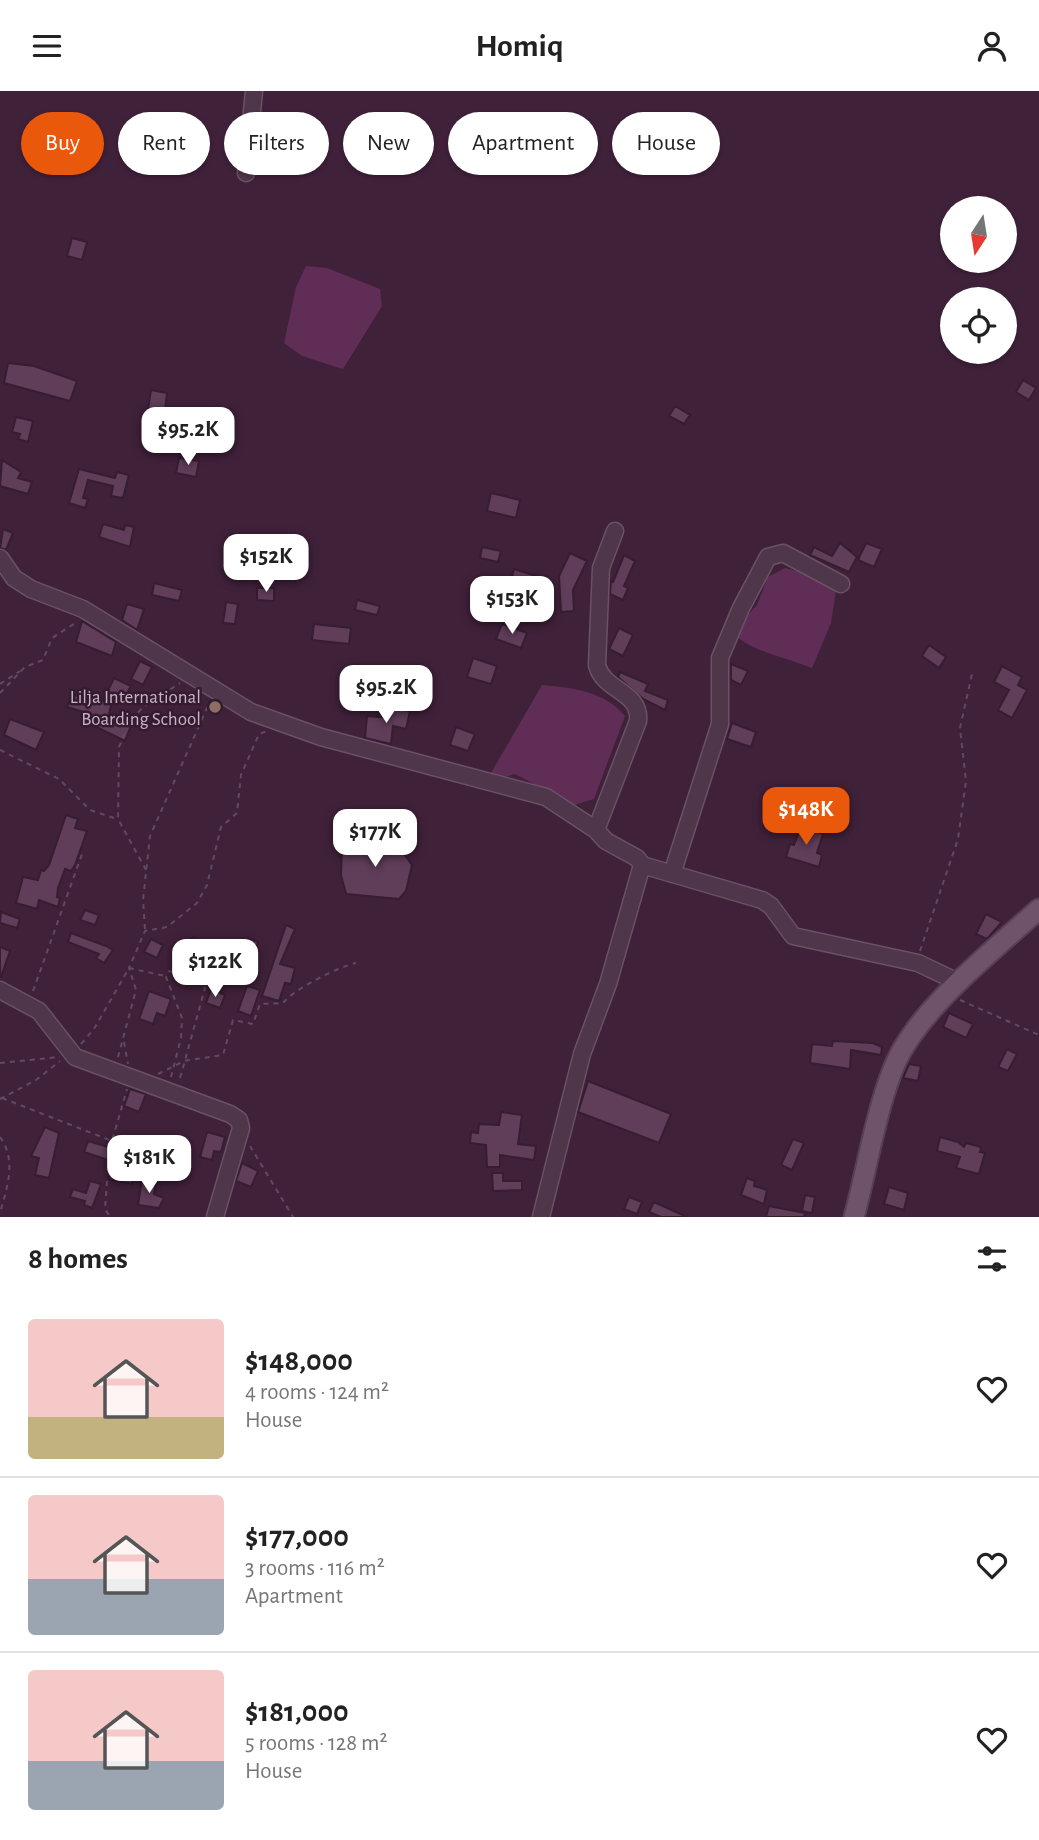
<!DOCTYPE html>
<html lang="en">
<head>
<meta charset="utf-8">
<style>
	body { margin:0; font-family:"Alegreya Sans",sans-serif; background:#f6f6f6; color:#222; height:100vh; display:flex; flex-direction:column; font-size:26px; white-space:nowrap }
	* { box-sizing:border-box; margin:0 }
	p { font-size:23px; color:#767676 }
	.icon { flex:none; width:38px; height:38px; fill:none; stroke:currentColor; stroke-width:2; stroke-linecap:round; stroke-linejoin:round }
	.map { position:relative; height:1126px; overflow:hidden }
	.details { display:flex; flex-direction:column; background:#fff; flex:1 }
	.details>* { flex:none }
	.banner { position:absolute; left:21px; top:21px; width:998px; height:63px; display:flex; gap:14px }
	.needle { width:46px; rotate:192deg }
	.controls { position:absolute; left:940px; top:105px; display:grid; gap:14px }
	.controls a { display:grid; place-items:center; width:77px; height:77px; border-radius:50%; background:#fff; box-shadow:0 2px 5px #0004; font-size:35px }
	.price { position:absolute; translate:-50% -60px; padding:0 16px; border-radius:14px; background:#fff; color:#222; font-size:23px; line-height:46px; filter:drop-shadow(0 2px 4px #0008) }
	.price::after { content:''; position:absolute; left:50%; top:42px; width:21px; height:16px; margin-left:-10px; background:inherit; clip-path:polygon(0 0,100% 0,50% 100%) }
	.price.current { background:#ea580c; color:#fff }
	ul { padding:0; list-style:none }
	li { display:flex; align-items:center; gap:21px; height:175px; padding:0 28px }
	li+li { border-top:2px solid #e0e0e0 }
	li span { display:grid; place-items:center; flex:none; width:196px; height:140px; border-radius:7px; color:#555 }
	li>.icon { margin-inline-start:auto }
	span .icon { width:84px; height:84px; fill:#fffc; stroke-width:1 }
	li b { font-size:30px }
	h2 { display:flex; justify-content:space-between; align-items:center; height:84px; padding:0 28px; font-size:30px }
	.pill { padding:0 24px; border-radius:32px; background:#fff; box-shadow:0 2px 5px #0004; font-size:24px; line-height:63px }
	.pill.current { background:#ea580c; color:#fff }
	header { display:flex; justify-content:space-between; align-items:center; height:91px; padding:0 28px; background:#fff; font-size:32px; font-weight:700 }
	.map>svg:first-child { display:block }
	.water { fill:#5f2d56 }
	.building { fill:#603d59; stroke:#361d31; stroke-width:2 }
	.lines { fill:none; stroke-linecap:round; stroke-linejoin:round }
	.minor-casing { stroke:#6a5165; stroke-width:19 }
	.major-casing { stroke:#583f53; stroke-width:23 }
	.path { stroke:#5f4a65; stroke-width:2; stroke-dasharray:5 5; stroke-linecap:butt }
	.minor { stroke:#4f364a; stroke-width:16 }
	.major { stroke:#6f536a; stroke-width:19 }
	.education-dot { fill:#8d6e63; stroke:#341b2f; stroke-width:2.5 }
	.labels { text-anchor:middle; stroke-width:5; stroke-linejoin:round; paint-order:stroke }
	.poi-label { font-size:19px; fill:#cab2c5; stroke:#341b2f; text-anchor:end }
</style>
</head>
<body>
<header><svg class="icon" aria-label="menu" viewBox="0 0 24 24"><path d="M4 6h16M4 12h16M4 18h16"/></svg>Homiq<svg class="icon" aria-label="person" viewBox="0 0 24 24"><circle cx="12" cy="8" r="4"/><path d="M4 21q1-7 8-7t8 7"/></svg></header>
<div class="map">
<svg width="1039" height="1126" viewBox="0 0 1039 1126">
	<rect width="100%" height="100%" fill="#40213a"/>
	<path class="water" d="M306,175l21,2 53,21 2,17 -39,63 -41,-13 -18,-13 12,-56z
		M785,477l36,9 15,13 -5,33 -19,45c-25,-10 -55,-15 -75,-31v-10l20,-22 11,-28z
		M542,594c32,3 62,6 83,31l-31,83 -20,6 -59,-31 -18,5 -6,-6z"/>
	<path class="building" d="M72,147l15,4 -5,18 -15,-4z
		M8,272l26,3 43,15 -7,20 -66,-18z
		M1023,289l13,8 -7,12 -13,-8z
		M151,299l16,3 -2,18 -17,-2z
		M675,315l15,9 -6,9 -15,-8z
		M193,318l18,4 -3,11 -6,-2 -2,6 -11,-3z
		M16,326l17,4 -5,21 -10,-3 2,-5 -8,-2z
		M179,367l20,3 -3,16 -20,-4z
		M2,369l19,12 -3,6 14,4 -4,12 -28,-8z
		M79,378l36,9 2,-6 12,3 -6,23 -12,-2 2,-10 -25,-6 -5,18 5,1 -3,9 -16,-5z
		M491,402l29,7 -4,18 -29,-7z
		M103,433l21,6 1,-5 9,2 -4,20 -31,-10z
		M3,438l10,4 -7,17 -6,-2z
		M231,443l11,2 -2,15 -11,-2z
		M840,452l17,14 -8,15 -39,-17 4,-8 18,9z
		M866,452l16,6 -8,18 -16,-7z
		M482,456l19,4 -3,11 -18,-4z
		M570,462l17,8 -14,29 1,21 -13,1 -2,-36z
		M624,464l11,6 -11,25 4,2 -5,12 -13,-6 1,-13 2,1z
		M514,478l35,11 -7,16 -32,-13z
		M154,492l28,7 -3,11 -27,-6z
		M257,497h17v13l-17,-1z
		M357,509l23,6 -3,9 -22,-5z
		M226,511l12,2 -3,20 -12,-1z
		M127,513l17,5 -7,21 -15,-10z
		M82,530l34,21 -4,14 -36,-14z
		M314,533l37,4 -2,16 -37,-4z
		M502,533l25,9 -6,15 -25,-9z
		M619,537l14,7 -10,21 -14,-7z
		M929,554l17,12 -7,11 -17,-12z
		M473,567l24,8 -6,18 -24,-7z
		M140,570l12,6 -9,18 -12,-6z
		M731,573l17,7 -7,14 -10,-5z
		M1002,575l20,11 -4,8 9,5 -15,28 -14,-8 11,-20 -15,-8z
		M620,581l28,12 -3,7 23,9 -3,10 -22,-11 -25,-22z
		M114,587l17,8 -7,12 -10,-5 -5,21 23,9 -7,18 -41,-20 3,-8 -20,-6 4,-13 26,8v-3l6,2z
		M391,616l19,4 -4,18 -13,-3 -2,18 -26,-6 2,-22 22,2z
		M10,628l34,13 -8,18 -32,-15z
		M732,632l24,9 -5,15 -24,-8z
		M456,636l19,7 -7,17 -18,-6z
		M66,724l12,4 -3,9 12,3 -12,34 -4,6 -6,-2 -7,19 -1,9 3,1 -2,9 -19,-7 -2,9 -21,-6 7,-26 15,3 3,-10 3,1 5,-6z
		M801,735l22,8 -6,19 5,2 -3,12 -33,-10 4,-13 4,1z
		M350,749l46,2 16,23 -6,26 -7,8 -53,-5 -5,-19 1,-29z
		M85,819l14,5 -4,10 -15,-5z
		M1,821l19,7 -3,9 -17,-5z
		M986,823l16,8 -15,17 -11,-5z
		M286,834l9,4 -15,35 15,4 -4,16 -6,-1 -6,18 -17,-5z
		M71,842l35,13 7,4 -9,13 -8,-5 3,-4 -31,-12z
		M193,846l10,5 -14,33 -12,-6z
		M248,847l10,4 -5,14 -10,-4z
		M151,848l12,6 -6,13 -13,-6z
		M0,856l10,4 -9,26h-1z
		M247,895l13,4 -9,26 -13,-5z
		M211,898l14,6 -5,13 -14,-5z
		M149,900l22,8 -6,17 -8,-3 -4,11 -14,-5z
		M949,922l24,11 -7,14 -23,-11z
		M833,950l40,2 9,4 -1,8 -30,-5 -1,19 -40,-6 2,-19 20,2z
		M1007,958l10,5 -9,17 -10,-4z
		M909,973l12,2 -3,15 -15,-3z
		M588,990l83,33 -12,29 -81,-31z
		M130,998l16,5 -7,18 -15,-6z
		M501,1021l21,3 -4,29 18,2 -2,14 -34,-5v12h-13l-1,-22 -16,-2 1,-11 7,1 1,-9 20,1z
		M45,1036l14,6 -10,45 -14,-3 4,-17 -8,-2z
		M207,1041l18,5 -4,15 -7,-1 -2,9 -12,-3z
		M940,1046l18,5 6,5 2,-4 15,4 -1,5 5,1 -6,21 -23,-6 4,-11 -23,-6z
		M793,1048l11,4 -12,27 -11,-5z
		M88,1050l37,11v-3l14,3 -7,32 -23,-5 5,-17 -30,-10z
		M242,1072l16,8 -7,16 -15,-6z
		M492,1082h11v8h19v9l-29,1z
		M747,1087l8,3 -1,5 13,4 -3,14 -23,-9z
		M142,1089l14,3 -2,11 10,4 -5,10 -21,-3z
		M90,1090l11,3 -9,24 -8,-3 1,-4 -15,-4 3,-8 13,4z
		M889,1096l19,6 -4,17 -20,-6z
		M805,1104l10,2 -3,16 -10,-2z
		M629,1106l13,5 -5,12 -13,-5z
		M654,1111l33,15h-26l-12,-5z
		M769,1115l36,7 -1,4h-38z"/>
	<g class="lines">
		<g class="minor-casing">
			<path id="minor" d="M246,82l8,-82
				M0,467l14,20 17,11 52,20 168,103 70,25 225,60 50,33 10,11 31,17 5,7 120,35 9,6 22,30 125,27 40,19
				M596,739l42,-109c3,-30 -35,-30 -41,-56l4,-97 14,-37
				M672,783l48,-150v-66l21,-50 27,-51 15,-4 58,31
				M0,899l39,21 36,46 155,57 9,6 2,8 -26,89
				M541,1126l41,-163 26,-70 34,-119"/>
		</g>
		<g class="major-casing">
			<path id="major" d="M854,1126c13,-47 25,-125 47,-165 29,-52 94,-103 138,-143"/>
		</g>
		<path class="path" d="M0,593l20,-13
			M0,602l25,-26 18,-7 9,-22 25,-16
			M0,659l59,29 31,31 27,9
			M146,779l-28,-51 1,-72 10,-24 14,-16 37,-24
			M145,838l-2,-29 7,-64 57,-128 4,-3
			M920,860l38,-112 8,-58 -6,-53 12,-54
			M33,900l49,-137
			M960,909l79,35
			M124,951l4,22
			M81,953l13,-15 35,-61 36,8
			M118,966l18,-67 -7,-22 16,-37 22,-4 30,-24 10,-18 14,-58 16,-14 4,-38 18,-41 8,-3
			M0,972l60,-6
			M158,983l26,-13 39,-6 10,-35 20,4 7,-20 23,-1c11,-14 55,-36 73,-40
			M171,986l10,-39 1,-20 -16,-41 3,-6 31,11 5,6 -26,94
			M2,1007l110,43 15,-52
			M0,1008l36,-19 24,-19
			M0,1046c17,23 7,51 0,76
			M250,1055l43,71
			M107,1090l-2,28 5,8"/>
		<use href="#minor" class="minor"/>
		<use href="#major" class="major"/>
	</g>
	<circle class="education-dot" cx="215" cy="616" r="7"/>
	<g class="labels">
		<g class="poi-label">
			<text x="201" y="612">Lilja International<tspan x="201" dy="22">Boarding School</tspan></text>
		</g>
	</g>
</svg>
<div class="controls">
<a><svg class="needle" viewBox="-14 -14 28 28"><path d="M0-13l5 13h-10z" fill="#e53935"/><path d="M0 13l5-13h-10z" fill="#767676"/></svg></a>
<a><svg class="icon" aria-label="locate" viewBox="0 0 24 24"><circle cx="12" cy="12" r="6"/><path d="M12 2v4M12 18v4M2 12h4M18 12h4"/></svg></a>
</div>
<b class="price" style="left:188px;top:376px">$95.2K</b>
<b class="price" style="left:266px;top:503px">$152K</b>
<b class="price" style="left:512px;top:545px">$153K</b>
<b class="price" style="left:386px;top:634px">$95.2K</b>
<b class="price current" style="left:806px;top:756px">$148K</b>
<b class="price" style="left:375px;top:778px">$177K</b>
<b class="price" style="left:215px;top:908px">$122K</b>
<b class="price" style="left:149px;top:1104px">$181K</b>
<div class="banner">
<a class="pill current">Buy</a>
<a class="pill">Rent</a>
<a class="pill">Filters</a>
<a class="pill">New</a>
<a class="pill">Apartment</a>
<a class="pill">House</a>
</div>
</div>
<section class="details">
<h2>8 homes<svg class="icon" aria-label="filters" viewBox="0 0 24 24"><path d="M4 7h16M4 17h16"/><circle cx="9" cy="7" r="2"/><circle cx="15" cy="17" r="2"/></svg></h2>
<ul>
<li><span style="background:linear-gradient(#f6c9c9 70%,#c2b280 0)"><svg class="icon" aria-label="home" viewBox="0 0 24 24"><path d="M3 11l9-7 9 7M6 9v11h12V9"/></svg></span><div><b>$148,000</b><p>4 rooms · 124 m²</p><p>House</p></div><svg class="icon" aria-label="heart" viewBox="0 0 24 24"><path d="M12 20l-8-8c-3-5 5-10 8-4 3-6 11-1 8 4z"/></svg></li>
<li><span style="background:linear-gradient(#f6c9c9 60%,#9aa5b1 0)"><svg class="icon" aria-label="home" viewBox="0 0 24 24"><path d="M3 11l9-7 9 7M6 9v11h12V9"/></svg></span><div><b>$177,000</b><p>3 rooms · 116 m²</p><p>Apartment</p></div><svg class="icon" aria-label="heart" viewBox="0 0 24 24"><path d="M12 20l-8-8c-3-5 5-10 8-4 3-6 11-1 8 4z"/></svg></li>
<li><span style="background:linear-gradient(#f6c9c9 65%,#9aa5b1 0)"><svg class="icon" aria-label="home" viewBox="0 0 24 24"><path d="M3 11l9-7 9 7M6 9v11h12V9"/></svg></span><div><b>$181,000</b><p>5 rooms · 128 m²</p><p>House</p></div><svg class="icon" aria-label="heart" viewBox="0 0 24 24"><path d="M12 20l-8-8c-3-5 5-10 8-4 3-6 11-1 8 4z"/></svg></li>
</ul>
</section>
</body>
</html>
